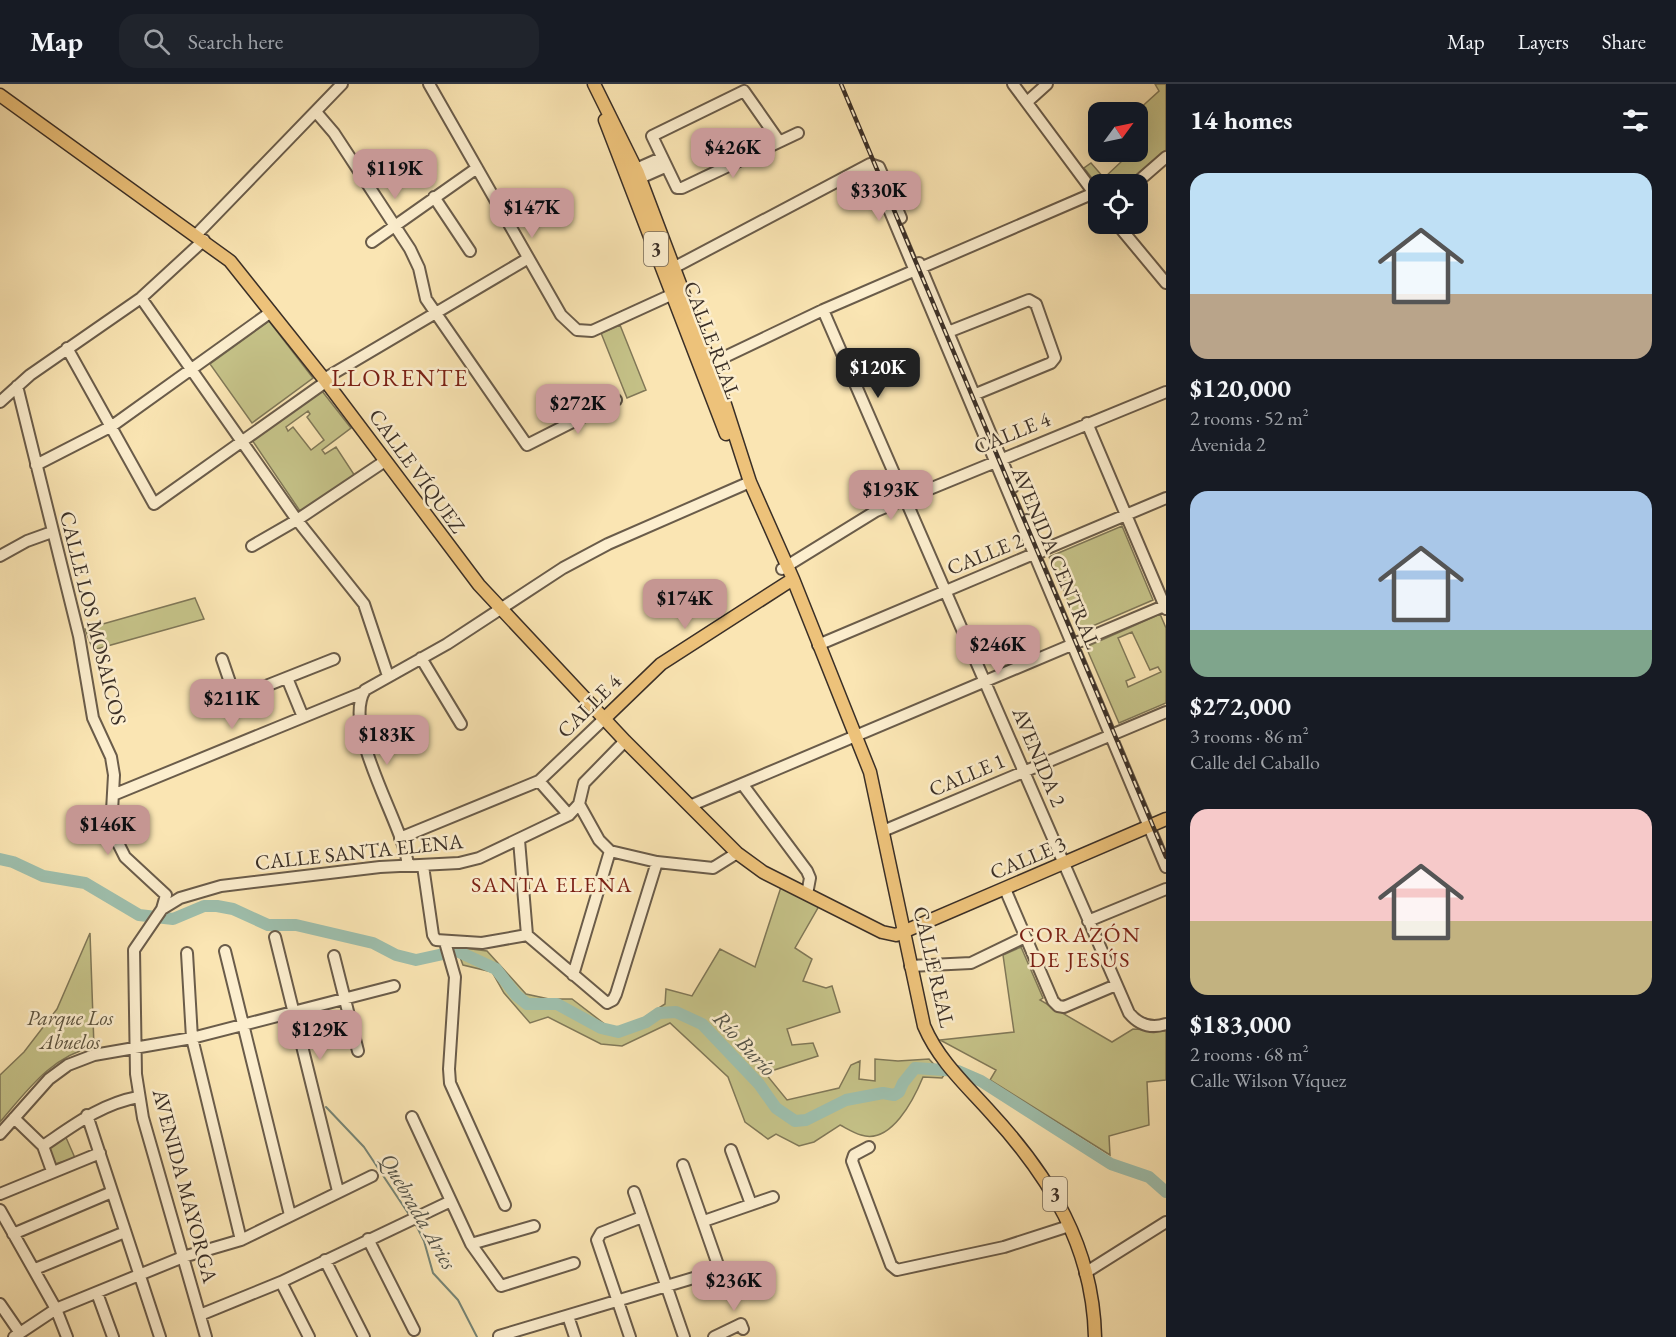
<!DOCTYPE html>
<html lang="en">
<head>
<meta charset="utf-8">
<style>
	body { margin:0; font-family:"EB Garamond",serif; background:#20242c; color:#f1f3f6; height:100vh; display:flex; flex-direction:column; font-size:22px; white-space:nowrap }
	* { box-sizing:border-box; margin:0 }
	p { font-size:20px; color:#9ea1a6 }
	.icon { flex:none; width:33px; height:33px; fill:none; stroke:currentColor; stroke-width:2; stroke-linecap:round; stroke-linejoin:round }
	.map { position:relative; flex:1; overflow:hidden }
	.sheet { display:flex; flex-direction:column; background:#171b24; width:510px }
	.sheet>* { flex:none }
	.needle { width:39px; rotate:57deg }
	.fabs { position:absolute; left:1088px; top:18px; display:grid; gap:12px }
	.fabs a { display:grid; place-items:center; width:60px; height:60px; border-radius:12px; background:#171b24; box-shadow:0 6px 24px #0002; font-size:30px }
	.price { position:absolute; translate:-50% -51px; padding:0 14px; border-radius:12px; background:#c59692; color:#111; font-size:20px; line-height:39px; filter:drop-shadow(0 2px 3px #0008) }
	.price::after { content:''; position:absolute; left:50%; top:36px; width:18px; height:14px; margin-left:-9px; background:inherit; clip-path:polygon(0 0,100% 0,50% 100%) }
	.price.on { background:#222; color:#fff }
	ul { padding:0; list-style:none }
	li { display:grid; align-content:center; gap:12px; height:318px; padding:0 24px }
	li span { display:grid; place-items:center; height:186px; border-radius:18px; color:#555 }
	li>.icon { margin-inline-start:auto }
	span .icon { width:108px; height:108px; fill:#fffc; stroke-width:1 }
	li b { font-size:26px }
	h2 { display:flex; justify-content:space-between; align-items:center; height:72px; padding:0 24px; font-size:26px }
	header { display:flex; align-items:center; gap:36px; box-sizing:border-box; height:84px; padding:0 30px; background:#171b24; border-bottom:2px solid #363941 }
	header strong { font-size:28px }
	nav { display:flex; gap:33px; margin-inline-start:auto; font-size:21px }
	.search { width:420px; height:54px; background:#20242c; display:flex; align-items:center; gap:15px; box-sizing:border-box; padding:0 21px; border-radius:18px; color:#9ea1a6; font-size:22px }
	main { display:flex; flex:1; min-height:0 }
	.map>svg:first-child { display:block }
	.green { fill:#c5c288; stroke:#807858; stroke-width:1.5; fill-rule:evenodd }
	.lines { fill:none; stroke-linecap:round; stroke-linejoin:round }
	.stream { stroke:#768577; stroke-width:2 }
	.river { stroke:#9ebfad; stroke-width:12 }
	.minor-casing { stroke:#6a5c4a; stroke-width:14 }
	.major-casing { stroke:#3a2f27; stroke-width:15 }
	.minor { stroke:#fceece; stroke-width:10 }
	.major { stroke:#edc27a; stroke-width:12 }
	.rail-casing { stroke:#3a2f27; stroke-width:4.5 }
	.rail { stroke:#fceece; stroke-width:2; stroke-dasharray:7; stroke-linecap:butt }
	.labels { text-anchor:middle; stroke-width:5; stroke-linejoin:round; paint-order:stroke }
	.shield { fill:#fceece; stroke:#746859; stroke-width:1.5 }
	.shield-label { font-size:20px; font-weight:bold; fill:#3a2f27 }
	.street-label { font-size:21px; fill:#3a2f27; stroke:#fceece }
	.park-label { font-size:21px; font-style:italic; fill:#5d543f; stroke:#fceece }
	.neighbourhood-label { font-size:22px; letter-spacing:1.5px; fill:#7a1f14; stroke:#fceece }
	.water-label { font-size:22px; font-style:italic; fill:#535348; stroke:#fceece }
	.quarter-label { font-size:24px; letter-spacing:1.5px; fill:#7a1f14; stroke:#fceece }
</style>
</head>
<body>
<header>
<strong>Map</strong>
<div class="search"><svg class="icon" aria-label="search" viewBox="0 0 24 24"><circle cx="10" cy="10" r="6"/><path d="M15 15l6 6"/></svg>Search here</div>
<nav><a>Map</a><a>Layers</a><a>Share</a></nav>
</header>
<main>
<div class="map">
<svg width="1166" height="1253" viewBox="0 0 1166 1253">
	<rect width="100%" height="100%" fill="#fae5b3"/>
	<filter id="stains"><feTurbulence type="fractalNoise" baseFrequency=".00333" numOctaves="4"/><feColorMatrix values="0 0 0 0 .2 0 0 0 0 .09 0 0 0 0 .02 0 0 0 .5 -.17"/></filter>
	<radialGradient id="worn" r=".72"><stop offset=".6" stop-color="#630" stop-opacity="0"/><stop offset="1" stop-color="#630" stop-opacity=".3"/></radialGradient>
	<path class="green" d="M1155,0h11v66l-38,34 -30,2 -14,-18 7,-5 13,15 18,-17 -7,-9h22l-1,-40 23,-21z
		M269,237l44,57 -61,45 -42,-59z
		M620,241l26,65 -19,8 -26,-65z
		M322,307l29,37 -29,22 3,4 11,-7 19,29 -55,35 -48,-71zM308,327l2,3 -3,3 17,23 -13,10 -18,-23 -5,4 -2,-4z
		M1122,442l31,74 -72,31 -32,-74z
		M195,514l9,21 -111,31 -8,-21z
		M1160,530l6,14v75l-47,20 -33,-76zM1132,548l18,38 8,-3 3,5 -33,15 -2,-6 9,-4 -17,-39z
		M781,803l38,19 -24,42 17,11 -9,22 23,7 6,-2 8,26 -53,17 5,16 21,-2 5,13 -53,17 22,27 52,-12 12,-23 9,-4 -1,18 16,2v-22l23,2 31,-2 15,16 -2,3 -19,-1c-9,22 -32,68 -62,58 -7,-2 -15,-7 -21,-10l-26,17 -15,4 -23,-12 -8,5 -23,-17 -17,-45 -58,-54 -48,23 -21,-2 -53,-27 -18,6 -26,-30 -12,-21 -29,-7 -7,-18 31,4 39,43 23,5h23l34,26 16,5 9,-4 34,-22 1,-15 26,7 28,-47 35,18z
		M90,849l4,114c-42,8 -68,45 -94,75v-47l24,-23 33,-43z
		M1021,863l22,51 -3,2 72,42 21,-13 33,2v49l-19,2 2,43 -40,11 1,19 -120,-75 6,-10 -56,-30 74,-8 -11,-77z
		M64,1049l11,25 -20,6 -7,-20z"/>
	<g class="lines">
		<path class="stream" d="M326,1023l38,40 46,69
			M415,1139l9,18 9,32 25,27 19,37"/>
		<path class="river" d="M0,775l13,3 30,14 42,7 54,32 34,4 31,-13h13l16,3 35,16h28l77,18 23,12 20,5 41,-9 39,18 20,26 11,9h30l44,24 17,4 28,-10 13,-9 17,-1 26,12 57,60 17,24 19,13 11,-1 40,-20 37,-7 11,2 5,-3 4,-9 12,-15 43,3 23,10 130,83 38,13 17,15"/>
		<g class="minor-casing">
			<path id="minor" d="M429,0l132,231 16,15 15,1 81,-37
				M1013,0l84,113
				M1027,18l20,-18
				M316,28l18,21 76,116 9,19 7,31 101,146 89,-45
				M779,57l-35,-50 -92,45 25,52h5l116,-55
				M870,80l296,703
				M870,80l9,3 22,51
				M636,85l25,-11
				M640,94l25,-11
				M1135,100l31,-27
				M434,113l36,54
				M1117,140l49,59
				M196,151l146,-151
				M372,158l105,-74
				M919,179l94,224
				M675,183l195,-103
				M141,214l156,222 67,84 24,72
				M823,226l306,703c10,12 22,16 37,11
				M943,250l86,-34 7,4 19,54 -4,5 -80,33
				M67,264l87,156 173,-123
				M710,280l113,-54 271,-117
				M324,295l203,-120
				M17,302l62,250 14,82 18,39 3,18 -3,54 14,28 41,38 -4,14 -28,41 2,124 7,44 63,219
				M0,318l30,-27 111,-77 63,-58
				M1087,339l79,186
				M36,381l76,-39 159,-114
				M1027,436l14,32
				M252,462l45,-26 88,-59
				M0,472l27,-15 25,-9
				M782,485l94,-58 290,-119
				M818,561l348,-147
				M421,574l40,66
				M222,575l12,35 4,3 96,-38
				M287,594l16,39
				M539,697l30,34
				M743,701l64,86 3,7 -3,16
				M113,711l249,-102
				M579,720l20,36 11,11 47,11 56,6 24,-15
				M692,721l474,-200
				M883,747l283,-119
				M400,754l139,-57 66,-63
				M519,756l8,95 80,68 6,-3 3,-6 41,-132
				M408,781c-5,-42 -67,-136 -43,-175l82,-46 116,-76 45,-24 142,-62
				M423,782l10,69 3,5 46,3 45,-8
				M1005,805l48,112 5,5 6,1 52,-22
				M162,825l18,-11 41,-12 159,-19 79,-4 20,-5 90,-43 10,-11 5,-21 41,-42
				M1088,837l78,-32
				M275,853l63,254
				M445,858l10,35 -6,92 1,14 55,122
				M225,867l65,264
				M187,869l5,85 49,202
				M334,872l24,95
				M910,882l61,-3 54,-26
				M573,891l37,-124
				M87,1031l73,222
				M412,1033l59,127 30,42 73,-23
				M14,1034l29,28 9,25
				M0,1050l49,-55 19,-14 26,-10 98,-17 202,-52
				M43,1062c31,-21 58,-42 95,-49
				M869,1063l-15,8 -2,6 39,104 6,5 107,-23 65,-21
				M731,1066l20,54
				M634,1108l50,145
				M0,1110l100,-41
				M0,1126l56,99 11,28
				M704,1137l69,-24
				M13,1150l99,-42
				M368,1155l46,91
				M471,1160l63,-18
				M325,1176l39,77
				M35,1185l90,-37
				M1085,1189l81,-51
				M281,1198l28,55
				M97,1209l16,44
				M0,1220l20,29
				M200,1231l81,-33 170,-81
				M568,1232l7,21
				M499,1252l218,-65 1,-6 -35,-100
				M14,1253l42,-28 127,-52 58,-17 131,-64
				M630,1253l-33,-97 4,-7 41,-16
				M714,1253l27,-13 2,5"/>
		</g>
		<g class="major-casing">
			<path id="major" d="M594,0l44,89 84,222 28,87 43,97 77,193 54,254c15,35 42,59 67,87 59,64 102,134 104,224
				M0,11l230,166 94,118 155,206 146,156 112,112 26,19 119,60 14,3 270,-116
				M605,36l121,314
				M605,634l56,-54 132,-85"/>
		</g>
		<use href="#minor" class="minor"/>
		<use href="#major" class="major"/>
		<g class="rail-casing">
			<path id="rail" d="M841,0l325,773"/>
		</g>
		<use href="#rail" class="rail"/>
	</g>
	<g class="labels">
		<g class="shield">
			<rect x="644" y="148" width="24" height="34" rx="4.5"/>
			<rect x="1043" y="1093" width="24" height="34" rx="4.5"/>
		</g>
		<g class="shield-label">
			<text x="656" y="172">3</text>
			<text x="1055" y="1117">3</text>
		</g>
		<g class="street-label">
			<text transform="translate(712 256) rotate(69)" y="7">CALLE REAL</text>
			<text transform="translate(1012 349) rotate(-22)" y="7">CALLE 4</text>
			<text transform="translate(417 387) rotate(54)" y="7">CALLE VÍQUEZ</text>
			<text transform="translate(985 470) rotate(-22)" y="7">CALLE 2</text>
			<text transform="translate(1056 474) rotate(67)" y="7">AVENIDA CENTRAL</text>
			<text transform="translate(93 534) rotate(76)" y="7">CALLE LOS MOSAICOS</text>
			<text transform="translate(589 622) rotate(-45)" y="7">CALLE 4</text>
			<text transform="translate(1039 673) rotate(67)" y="7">AVENIDA 2</text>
			<text transform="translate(967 691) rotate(-23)" y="7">CALLE 1</text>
			<text transform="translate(359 768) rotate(-6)" y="7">CALLE SANTA ELENA</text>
			<text transform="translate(1028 774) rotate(-23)" y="7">CALLE 3</text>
			<text transform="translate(934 883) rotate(77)" y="7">CALLE REAL</text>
			<text transform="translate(185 1102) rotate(75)" y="7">AVENIDA MAYORGA</text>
		</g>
		<g class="park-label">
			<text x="70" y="941">Parque Los<tspan x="70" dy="24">Abuelos</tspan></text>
		</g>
		<g class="neighbourhood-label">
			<text x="552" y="808">SANTA ELENA</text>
			<text x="1080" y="858">CORAZÓN<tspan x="1080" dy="25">DE JESÚS</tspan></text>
		</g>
		<g class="water-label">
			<text transform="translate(745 959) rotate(47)" y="8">Río Burío</text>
			<text transform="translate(419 1127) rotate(60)" y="8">Quebrada Aries</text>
		</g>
		<g class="quarter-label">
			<text x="400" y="302">LLORENTE</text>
		</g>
	</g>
	<rect width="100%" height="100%" filter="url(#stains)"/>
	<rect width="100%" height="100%" fill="url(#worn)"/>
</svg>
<div class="fabs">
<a><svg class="needle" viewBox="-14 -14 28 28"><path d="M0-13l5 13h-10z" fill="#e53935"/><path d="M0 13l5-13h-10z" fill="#9ea1a6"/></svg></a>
<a><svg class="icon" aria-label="locate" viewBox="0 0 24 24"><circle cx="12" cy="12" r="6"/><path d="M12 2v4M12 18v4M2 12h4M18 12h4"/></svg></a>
</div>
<b class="price" style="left:733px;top:95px">$426K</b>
<b class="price" style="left:395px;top:116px">$119K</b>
<b class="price" style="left:879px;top:138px">$330K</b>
<b class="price" style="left:532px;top:155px">$147K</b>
<b class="price on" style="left:878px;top:315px">$120K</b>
<b class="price" style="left:578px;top:351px">$272K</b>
<b class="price" style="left:891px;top:437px">$193K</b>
<b class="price" style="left:685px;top:546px">$174K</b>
<b class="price" style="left:998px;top:592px">$246K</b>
<b class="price" style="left:232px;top:646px">$211K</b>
<b class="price" style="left:387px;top:682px">$183K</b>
<b class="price" style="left:108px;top:772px">$146K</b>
<b class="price" style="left:320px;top:977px">$129K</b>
<b class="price" style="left:734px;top:1228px">$236K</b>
</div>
<section class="sheet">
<h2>14 homes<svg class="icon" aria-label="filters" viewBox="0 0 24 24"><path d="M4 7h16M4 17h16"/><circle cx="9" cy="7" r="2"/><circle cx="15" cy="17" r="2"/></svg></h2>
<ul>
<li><span style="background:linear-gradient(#bfe0f5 65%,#b9a48a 0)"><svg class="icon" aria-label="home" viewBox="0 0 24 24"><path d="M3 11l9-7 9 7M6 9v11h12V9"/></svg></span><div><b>$120,000</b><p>2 rooms · 52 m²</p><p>Avenida 2</p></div></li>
<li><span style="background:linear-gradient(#a9c7e8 75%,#7fa58c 0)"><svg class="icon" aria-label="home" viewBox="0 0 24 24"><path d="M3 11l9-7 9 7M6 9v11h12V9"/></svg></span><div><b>$272,000</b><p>3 rooms · 86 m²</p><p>Calle del Caballo</p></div></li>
<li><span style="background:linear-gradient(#f6c9c9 60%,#c2b280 0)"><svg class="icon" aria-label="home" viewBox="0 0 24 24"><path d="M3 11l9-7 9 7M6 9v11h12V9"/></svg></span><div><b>$183,000</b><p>2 rooms · 68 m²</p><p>Calle Wilson Víquez</p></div></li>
</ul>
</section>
</main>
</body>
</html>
